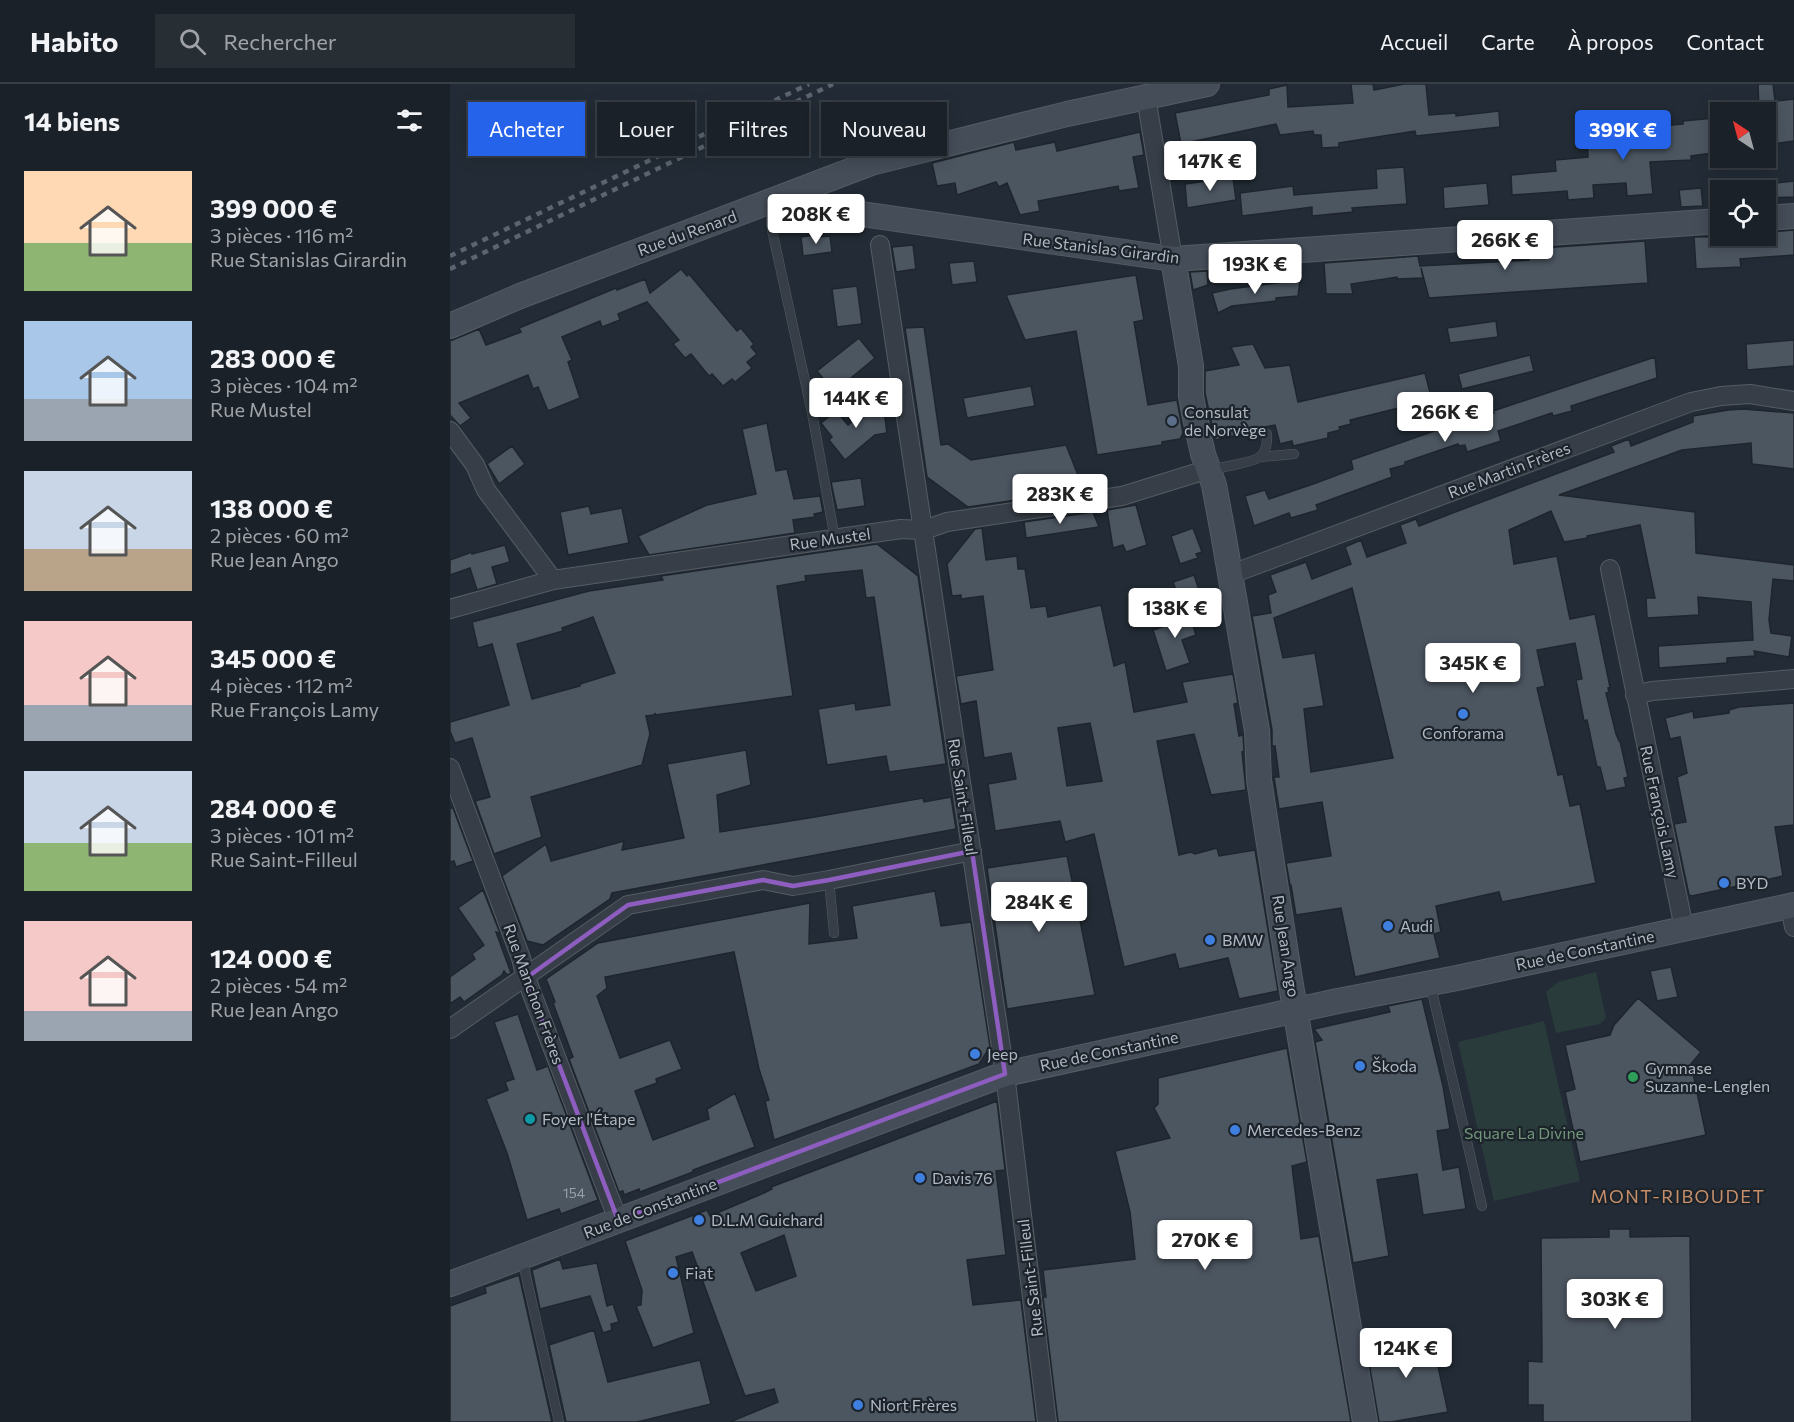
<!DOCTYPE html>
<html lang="fr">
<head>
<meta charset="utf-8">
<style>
	body { margin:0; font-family:Commissioner,sans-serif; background:#272e34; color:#f1f3f6; height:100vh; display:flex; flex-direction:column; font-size:22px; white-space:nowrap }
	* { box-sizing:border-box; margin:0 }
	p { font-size:20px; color:#9fa3a8 }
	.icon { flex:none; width:33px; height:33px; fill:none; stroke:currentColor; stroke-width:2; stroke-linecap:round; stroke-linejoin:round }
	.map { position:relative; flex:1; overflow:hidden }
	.drawer { display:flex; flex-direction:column; background:#1a2128; width:450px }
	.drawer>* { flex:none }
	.guide { position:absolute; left:18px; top:18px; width:570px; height:54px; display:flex; gap:12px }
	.needle { width:39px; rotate:324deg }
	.buttons { position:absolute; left:1260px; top:18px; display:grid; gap:12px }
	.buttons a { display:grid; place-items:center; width:66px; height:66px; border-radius:0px; background:#1a2128; box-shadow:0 3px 15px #0003,0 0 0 2px #383e45; font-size:30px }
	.price { position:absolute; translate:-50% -51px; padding:0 14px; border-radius:6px; background:#fff; color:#222; font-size:20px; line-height:39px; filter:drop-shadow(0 2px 3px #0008) }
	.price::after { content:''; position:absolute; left:50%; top:36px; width:18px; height:14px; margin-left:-9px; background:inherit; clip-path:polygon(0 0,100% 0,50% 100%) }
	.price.on { background:#2563eb; color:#fff }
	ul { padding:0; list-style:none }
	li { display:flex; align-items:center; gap:18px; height:150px; padding:0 24px }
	li span { display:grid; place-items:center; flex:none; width:168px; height:120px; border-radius:0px; color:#555 }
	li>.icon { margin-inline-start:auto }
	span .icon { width:72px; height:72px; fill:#fffc; stroke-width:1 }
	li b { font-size:26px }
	h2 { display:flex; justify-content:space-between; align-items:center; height:72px; padding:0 24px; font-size:26px }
	.tag { padding:0 21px; border-radius:0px; background:#1a2128; box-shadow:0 3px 15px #0003,0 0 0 2px #383e45; font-size:21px; line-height:54px }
	.tag.on { background:#2563eb; color:#fff }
	header { display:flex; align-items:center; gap:36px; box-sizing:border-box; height:84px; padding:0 30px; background:#1a2128; border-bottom:2px solid #383e45 }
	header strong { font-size:28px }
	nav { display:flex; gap:33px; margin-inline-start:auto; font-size:21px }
	.search { width:420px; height:54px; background:#272e34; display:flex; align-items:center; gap:15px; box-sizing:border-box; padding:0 21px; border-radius:0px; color:#9fa3a8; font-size:22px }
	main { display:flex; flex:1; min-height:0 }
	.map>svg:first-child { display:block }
	.green { fill:#293b3b }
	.building { fill:#4c5661; stroke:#1e252d; stroke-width:1.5; fill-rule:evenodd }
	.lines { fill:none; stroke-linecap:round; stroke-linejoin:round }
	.lane-casing { stroke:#545c64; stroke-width:10 }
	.street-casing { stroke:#545c64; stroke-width:20 }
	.secondary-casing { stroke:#545c64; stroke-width:26 }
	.lane { stroke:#373e47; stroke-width:9 }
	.street { stroke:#373e47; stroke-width:18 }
	.secondary { stroke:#454d59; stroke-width:24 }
	.rail { stroke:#5b646f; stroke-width:4.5; stroke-dasharray:6 6; stroke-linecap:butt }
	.marked { fill:none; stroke:#8e5dc0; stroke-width:4.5; stroke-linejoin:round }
	.service-dot { fill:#5c6f8a; stroke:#1c232b; stroke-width:2 }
	.shop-dot { fill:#3f7fe0; stroke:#1c232b; stroke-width:2 }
	.leisure-dot { fill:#2e9e5b; stroke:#1c232b; stroke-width:2 }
	.culture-dot { fill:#0f9aa8; stroke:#1c232b; stroke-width:2 }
	.labels { text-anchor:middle; stroke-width:4.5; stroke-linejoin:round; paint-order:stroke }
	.number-label { font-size:14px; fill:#98a0aa }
	.street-label { font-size:16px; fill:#b1b9c3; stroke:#1c232b }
	.poi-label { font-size:16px; fill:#b1b9c3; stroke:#1c232b; text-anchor:start }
	.park-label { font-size:16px; fill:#73967a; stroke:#1c232b }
	.neighbourhood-label { font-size:18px; letter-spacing:1.5px; fill:#c68f69; stroke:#1c232b }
</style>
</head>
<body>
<header>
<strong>Habito</strong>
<div class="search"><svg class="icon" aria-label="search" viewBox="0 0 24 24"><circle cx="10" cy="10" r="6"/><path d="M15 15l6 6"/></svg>Rechercher</div>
<nav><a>Accueil</a><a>Carte</a><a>À propos</a><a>Contact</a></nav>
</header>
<main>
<section class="drawer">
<h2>14 biens<svg class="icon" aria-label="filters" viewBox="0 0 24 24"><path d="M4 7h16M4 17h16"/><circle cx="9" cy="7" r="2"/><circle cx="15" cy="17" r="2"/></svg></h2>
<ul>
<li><span style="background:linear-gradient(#ffd9b3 60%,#8fb573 0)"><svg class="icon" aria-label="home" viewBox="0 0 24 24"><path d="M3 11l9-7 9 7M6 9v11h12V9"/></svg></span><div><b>399 000 €</b><p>3 pièces · 116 m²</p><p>Rue Stanislas Girardin</p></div></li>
<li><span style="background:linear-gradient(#a9c7e8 65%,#9aa5b1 0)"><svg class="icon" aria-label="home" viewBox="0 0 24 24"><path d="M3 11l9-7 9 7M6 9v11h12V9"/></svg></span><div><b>283 000 €</b><p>3 pièces · 104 m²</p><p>Rue Mustel</p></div></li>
<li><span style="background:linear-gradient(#c9d6e8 65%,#b9a48a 0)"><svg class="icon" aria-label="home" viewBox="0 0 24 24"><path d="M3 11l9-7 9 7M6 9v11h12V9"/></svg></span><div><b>138 000 €</b><p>2 pièces · 60 m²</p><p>Rue Jean Ango</p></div></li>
<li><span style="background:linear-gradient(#f6c9c9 70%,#9aa5b1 0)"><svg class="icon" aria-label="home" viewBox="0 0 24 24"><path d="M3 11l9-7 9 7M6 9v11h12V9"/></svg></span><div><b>345 000 €</b><p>4 pièces · 112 m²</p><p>Rue François Lamy</p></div></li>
<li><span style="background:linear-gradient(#c9d6e8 60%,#8fb573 0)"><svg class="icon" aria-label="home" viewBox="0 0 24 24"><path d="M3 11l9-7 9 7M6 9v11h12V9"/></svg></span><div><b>284 000 €</b><p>3 pièces · 101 m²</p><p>Rue Saint-Filleul</p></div></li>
<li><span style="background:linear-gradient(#f6c9c9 75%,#9aa5b1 0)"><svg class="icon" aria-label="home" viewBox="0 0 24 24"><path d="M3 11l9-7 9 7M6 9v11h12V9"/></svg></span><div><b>124 000 €</b><p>2 pièces · 54 m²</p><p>Rue Jean Ango</p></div></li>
</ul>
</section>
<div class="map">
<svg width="1344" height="1338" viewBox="0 0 1344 1338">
	<rect width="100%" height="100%" fill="#232c36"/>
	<path class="green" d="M1146,888l10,46 -6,6 -44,9 -10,-41 12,-10z
		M1094,937l36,160 -86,20 -36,-159z"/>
	<path class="building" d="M901,0h22l1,6 30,-6h22l3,31 27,-2v3l43,-5 1,16 -84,9 -1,-5 -76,12v4l-17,1 -1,-13h-7l-1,-4 -33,4 -4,-11 -95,20 -6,-31 94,-18v-6l18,-4 1,22 65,-4z
		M1308,0h15l2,17 19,-2v42l-28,4v-33h-7z
		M1264,34l1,9 5,-1v26l-29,4v4l-41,2 3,32 -26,2 -1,-13 -33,2 1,13 -26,2 -1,-9 -55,4 -1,-20 45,-4 -1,-11 33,-3 -1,-17 60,-4 -1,-9 37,-3v-3z
		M690,48l4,23 -11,2 6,31 -20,3 -1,-5 -80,15 2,10 -20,4 -13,-32 -8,4 -3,-5 -39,13 -2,-12 -18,3 -5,-23 82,-21 2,8 39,-8 2,9z
		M954,83l3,37 -55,4 1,4 -41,4v-9l-70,9 -2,-23 53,-7 1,9 83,-7 -1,-19z
		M783,93l3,23 -49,8 -2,-24z
		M1344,97v16l-27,1 -1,-14z
		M1037,99l2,22 -45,4 -1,-22z
		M1251,104l2,18 -22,1 -2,-17z
		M1344,146v25l-54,4 1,8 -45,2 -2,-32 72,-1v-4z
		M370,150v3l10,-1 2,16 -29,4 -2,-19z
		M1195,157l3,42 -219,15 -8,-30 2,10 -26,1v-2l-46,7 2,10h-27l-2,-31 94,-7 2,10 109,-6 -2,-11z
		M463,161l3,24 -20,3 -4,-25z
		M524,177l3,21 -25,3 -3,-22z
		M231,185l6,7 2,-2 48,57 4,-3 13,16 -3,3 6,7 -10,8 5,6 -17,14 -3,-3 -9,7 -11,-12 -3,2 -18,-22 -6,4 -12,-14 6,-4 -32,-38 -29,12 2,6 -18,7 -2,-6 -38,16 10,23 -4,2 12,36 -32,13 -10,-24 -5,2 -5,-14 -69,28 12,15 -11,8 -10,-11v-74l29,-12 7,16 35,-13 -2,-4 97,-40 1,2 28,-11 5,14z
		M757,187l1,14 -15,5 -3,-18z
		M686,191l8,45 -10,2 14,83 29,-5 6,33 -3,6 -18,3v3l-65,10 -21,-124 -51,9 -19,-45z
		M850,196l-2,16 -22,2v3l-44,5 -14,7 -6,-20 18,-4z
		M407,202l5,38 -25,3 -5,-38z
		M1046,237l2,16 -48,6 -3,-15z
		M474,243l17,118 7,-1 23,16 95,-15 18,45 -116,17 -41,-30 -22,-149z
		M409,254l16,20 -41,34 -17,-21z
		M1344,256v26l-47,4 -1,-26z
		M803,260l12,24 25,-3 8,37 127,-29 9,35 -25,6 -2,-8 -57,14 1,4 -12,3 1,3 -12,3v5l-35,8 -1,-5 -12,3 -5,-19 -32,6v3l-28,6 -10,-47v-22l34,-6 -8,-18z
		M1080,271l4,16 -72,18 -4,-15z
		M1205,273l2,21 -86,28 1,5 -19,5 -1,-3 -54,18 3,10 -34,11 -2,-7 -6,1 -1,-2 -53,18v3l-15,4 2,8 -76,28 2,5 -27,8 -2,-5 -35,13 -9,-30 20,-6 4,9 47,-16 37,-14 -2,-9 109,-38v2l34,-11 -1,-2z
		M581,302l4,20 -68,12 -4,-20z
		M432,312l5,37 -12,2 -30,25 -16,-20 3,-3 -11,-14 15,-12 12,14z
		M1293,325l51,4v56l-42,-5 -1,-21 -69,7 -123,45 136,17 1,41 98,12v16l-21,-2 -4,41 2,13 21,3 -3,21 -35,-6 1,5 -28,2v5l-68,5 -1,-22 95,-6 -2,-38 -53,-5 1,18 -52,3 -1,-20h9l-15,-73 -53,11 1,2 -24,4 -13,-31 -42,19 5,34 43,-8 13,63 25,-5 15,73 -2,1 1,4 -3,1 10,41 3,7h1l8,36 -4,1 2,9 -20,4 -6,-24h-3l-10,-47 -3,1 -8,-41 6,-1 -7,-36 -38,7 8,36 -8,2 21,87 5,-1 7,32 10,-2 16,79 -94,19 -3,-10 -63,14 5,26 -7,2 6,24 -85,19 -14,-69 -45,7 -5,-30h-1l-4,-22 45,-7 -9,-54 -43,7 -5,-32h5l-4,-31h-3v-16l-20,-114 19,-3 -3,-18 8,-3 -6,-17 36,-13 6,17 39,-15 -6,-17 9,-4 7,-3 6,17 39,-14 -6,-18 16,-6 3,7 31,-12 164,-62 -3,-6 18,-7 2,7 62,-24v-6l35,-6zM902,504l41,170 -82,14 -7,-63 20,-3 -9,-53 -32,5 -9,-40z
		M317,339l9,48 11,-2 7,30 26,-3 3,16 -9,2 1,3 -22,3 2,13 -146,22 -11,-19 69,-31 49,-11 -14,-65z
		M62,362l13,18 -26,20 -12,-20z
		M411,394l4,28 -28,4 -6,-28z
		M686,421l11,40 -21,7 -3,-7 -10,3 -6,-38z
		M139,422l2,8 31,-6 7,35 -61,12 -8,-43z
		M643,428l6,15 -73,11 -2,-16z
		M532,444l4,32 31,-4 1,13h7l6,39 15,-2 2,11 53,-12 13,61 11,-4 9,50 53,-10 -5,-20 51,-8 5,29 -4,1 5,32 4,-1 1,16 -2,1 4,38 -35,5 -17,-61 -37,7 22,114 12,-3 4,2 22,-6 2,8 36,-6 23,141 -39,8 -11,-41 -49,11 -4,-15 -51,13 -30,-133 -29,8 -5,-21 -65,10 -7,-47 28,-5 -5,-26 -27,5 -8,-57 -15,3 -5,-28 37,-6 -10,-74 -22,3v-4l-9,1 -5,-32 28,-35zM640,639l12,58 -35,5 -9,-58z
		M743,444l9,24 -6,2 2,4 -18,6 -9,-28z
		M427,460l41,32 28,188 -57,8 -3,-16 -59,9 -9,-56 37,-6 1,7 34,-5 -16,-108 -8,1 -4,-28 -57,6 1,5 -29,5 16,110 -138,19v-2l-1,2 -8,1 4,18 -8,31 -111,32 11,40 -48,17 -19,-53 15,-4 -18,-59 -17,5 -5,-12v-9l59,-17 -17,-61 -14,4 -6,-26 117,-31 74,-11 -2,-4zM143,533l22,56 -35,11v2l-48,13 -15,-55 46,-13 -1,-3z
		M55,461l5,17 -18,5 5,17 -20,6 -7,-22 -20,7v-15l22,-8v2z
		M744,491l9,27 -20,7 -10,-27z
		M738,525l8,26 -14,5 8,23 -24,8 -13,-41 12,-4 -3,-8z
		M1344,619v122l-19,2 8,49 -91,20 -3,-1 -15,-71 12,-2 -9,-45 10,-4 -7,-36 -10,2 -5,-21 28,-7 1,7 35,-5v-3l10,-3z
		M296,666l5,35 -34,10 3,37 95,-15 108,-19 1,4 27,-5 5,32 -344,64 -2,6 -67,46 -16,-4 -25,-65 44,-32 5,17 73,-20 -2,9 62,-12 -17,-74z
		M0,724h3l20,53 -17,6 -2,-6 -4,1z
		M617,772l28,139 -88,14 -20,-141z
		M33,806l17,43 -4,-1 15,41 -4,2 -3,-4 -2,4 -38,27 -4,-5 -10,7v-27l25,-18 -3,-5 12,-9 -26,-37z
		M485,807l6,35 30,-4 19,125 -11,17 -205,76 -9,-39 4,-1 -10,-31 -25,-117 -129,25 2,11 -10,8 23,62 50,-18 12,29 -26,10 1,4 -22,8 18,49 56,-21 -2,-10 28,-16 20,54 -62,23v2l-53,20 -1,-3 -15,6 -1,-4 -4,1 -50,-133 4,-2 -20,-54 2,-1 -9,-23 52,-36 212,-40 -1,41 48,-6 -5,-32z
		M1221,883l7,30 -21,4 -7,-30z
		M1188,914l63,54 -10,12 15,71 -126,27 -15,-70 10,-3 -10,-44 45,-10 4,-10z
		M972,915l21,87 7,43 -13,2 6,39 16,-3 7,42 -43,6 -6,-41 -40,6 12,76 -36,7 -38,-221 7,-2 -8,-11 76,-17 -2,-6z
		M68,930l19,56 11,-4 50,134 -37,14 -2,-5 -32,11 -20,-67 -21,-54 22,-9 -3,-8 9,-3 -20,-57z
		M837,964l20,114 -15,4 9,73 18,-3 32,186h-293l-15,-125h3l-3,-27 92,-11 -5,-47 -15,-61 55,-13 -16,-30 4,-4v-26z
		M547,1017l8,69 -9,1 10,84 -39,5 6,45 48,-5 15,122h-306l48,-20 -4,-13 -29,7 -53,-144 -16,5 18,76 -41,15 -17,-42 5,-1 1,-15 -17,-49 82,-31 3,6 54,-23 8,-4 -1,-2zM334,1151l12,41 -40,15 -15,-38z
		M1159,1145h21v8l60,-1 2,186h-149v-17h-15v-44l14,1 -1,-124 68,-1z
		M110,1175l3,10 34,-6 10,43 6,-2 6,18 -8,2 1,6 -9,3 -13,-37 -50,13 -8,-39z
		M69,1191l33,147h-102v-116l36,-13 -1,-6z
		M144,1246l14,52 92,-22 11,44 -74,18h-71l-17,-77z
		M981,1250l17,78 -57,10h-12l-13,-77z"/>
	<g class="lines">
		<g class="lane-casing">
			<path id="lane" d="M321,140l1,-23
				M322,146l40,183 23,126
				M810,373l34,-3
				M761,385c9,-1 42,-7 49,-12 7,-6 7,-15 7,-23
				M379,796l5,53
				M980,899l52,223
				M72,1174l37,164"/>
		</g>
		<g class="street-casing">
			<path id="street" d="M696,13l27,162
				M430,161l125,829 42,348
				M0,347l25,34 11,25 67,90
				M1160,485l74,359
				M779,491l462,-173 30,-6 29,-2 44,7
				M0,525l103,-29 348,-51 23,1 23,-8 175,-26 87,-27
				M1185,611l17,-4 142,-12
				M0,684l71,190 5,20 92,242
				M1340,822l4,21
				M0,945l178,-124 135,-25 30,6 36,-6 143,-29"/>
		</g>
		<g class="secondary-casing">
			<path id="secondary" d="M322,117l401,58 547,-38
				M1316,134l28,-2
				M723,175l18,107v30l3,17 9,41 11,31 9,48 34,198 2,49 31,199 75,443
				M0,242l70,-30 351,-133 196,-49 140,-30
				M0,1200l555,-210 333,-73 119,-23 337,-73"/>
		</g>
		<use href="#lane" class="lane"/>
		<use href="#street" class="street"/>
		<use href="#secondary" class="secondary"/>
		<path class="rail" d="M0,172l359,-172
			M0,185l383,-185"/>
	</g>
	<path class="marked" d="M522,767l33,223 -387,146 -92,-242 102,-73 135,-25 30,6 36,-6z"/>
	<circle class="service-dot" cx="722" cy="337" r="6"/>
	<g class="shop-dot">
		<circle cx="1013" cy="630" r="6"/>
		<circle cx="1274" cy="799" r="6"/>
		<circle cx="938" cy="842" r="6"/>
		<circle cx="760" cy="856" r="6"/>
		<circle cx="525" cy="970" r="6"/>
		<circle cx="910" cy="982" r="6"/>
		<circle cx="785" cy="1046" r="6"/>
		<circle cx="470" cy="1094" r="6"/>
		<circle cx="249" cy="1136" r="6"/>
		<circle cx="223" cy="1189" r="6"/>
		<circle cx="408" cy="1321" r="6"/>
	</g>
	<circle class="leisure-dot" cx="1183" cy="993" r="6"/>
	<circle class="culture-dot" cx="80" cy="1035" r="6"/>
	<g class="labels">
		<g class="number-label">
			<text x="124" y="1114">154</text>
		</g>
		<g class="street-label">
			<text transform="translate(237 149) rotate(-20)" y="6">Rue du Renard</text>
			<text transform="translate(651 164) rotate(7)" y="6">Rue Stanislas Girardin</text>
			<text transform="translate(1059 386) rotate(-21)" y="6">Rue Martin Frères</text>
			<text transform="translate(380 455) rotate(-8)" y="6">Rue Mustel</text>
			<text transform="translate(513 713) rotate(81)" y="6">Rue Saint-Filleul</text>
			<text transform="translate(1210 728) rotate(78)" y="6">Rue François Lamy</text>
			<text transform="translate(836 862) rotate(81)" y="6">Rue Jean Ango</text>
			<text transform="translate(1135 866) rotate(-12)" y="6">Rue de Constantine</text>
			<text transform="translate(84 910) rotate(70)" y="6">Rue Manchon Frères</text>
			<text transform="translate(659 967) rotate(-12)" y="6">Rue de Constantine</text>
			<text transform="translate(200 1124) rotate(-21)" y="6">Rue de Constantine</text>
			<text transform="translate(580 1194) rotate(-97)" y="6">Rue Saint-Filleul</text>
		</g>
		<g class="poi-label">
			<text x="734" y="334">Consulat<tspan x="734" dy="18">de Norvège</tspan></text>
			<text x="1013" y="655" text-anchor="middle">Conforama</text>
			<text x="1286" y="805">BYD</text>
			<text x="950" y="848">Audi</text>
			<text x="772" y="862">BMW</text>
			<text x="537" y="976">Jeep</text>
			<text x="922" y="988">Škoda</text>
			<text x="1195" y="990">Gymnase<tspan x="1195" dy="18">Suzanne-Lenglen</tspan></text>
			<text x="92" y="1041">Foyer l'Étape</text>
			<text x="797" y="1052">Mercedes-Benz</text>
			<text x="482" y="1100">Davis 76</text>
			<text x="261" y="1142">D.L.M Guichard</text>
			<text x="235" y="1195">Fiat</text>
			<text x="420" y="1327">Niort Frères</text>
		</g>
		<g class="park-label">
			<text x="1074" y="1055">Square La Divine</text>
		</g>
		<g class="neighbourhood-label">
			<text x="1228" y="1119">MONT-RIBOUDET</text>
		</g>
	</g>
</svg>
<div class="buttons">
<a><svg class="needle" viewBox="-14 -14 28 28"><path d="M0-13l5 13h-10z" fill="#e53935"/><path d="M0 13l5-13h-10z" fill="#9fa3a8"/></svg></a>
<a><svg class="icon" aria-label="locate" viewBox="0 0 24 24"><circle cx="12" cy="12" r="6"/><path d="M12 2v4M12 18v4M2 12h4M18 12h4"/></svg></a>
</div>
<b class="price on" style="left:1173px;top:77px">399K €</b>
<b class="price" style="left:760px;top:108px">147K €</b>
<b class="price" style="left:366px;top:161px">208K €</b>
<b class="price" style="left:1055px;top:187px">266K €</b>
<b class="price" style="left:805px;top:211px">193K €</b>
<b class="price" style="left:406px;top:345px">144K €</b>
<b class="price" style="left:995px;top:359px">266K €</b>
<b class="price" style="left:610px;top:441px">283K €</b>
<b class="price" style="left:725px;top:555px">138K €</b>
<b class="price" style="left:1023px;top:610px">345K €</b>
<b class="price" style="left:589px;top:849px">284K €</b>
<b class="price" style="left:755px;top:1187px">270K €</b>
<b class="price" style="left:1165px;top:1246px">303K €</b>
<b class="price" style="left:956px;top:1295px">124K €</b>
<div class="guide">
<a class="tag on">Acheter</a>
<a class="tag">Louer</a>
<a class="tag">Filtres</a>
<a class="tag">Nouveau</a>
</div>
</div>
</main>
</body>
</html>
